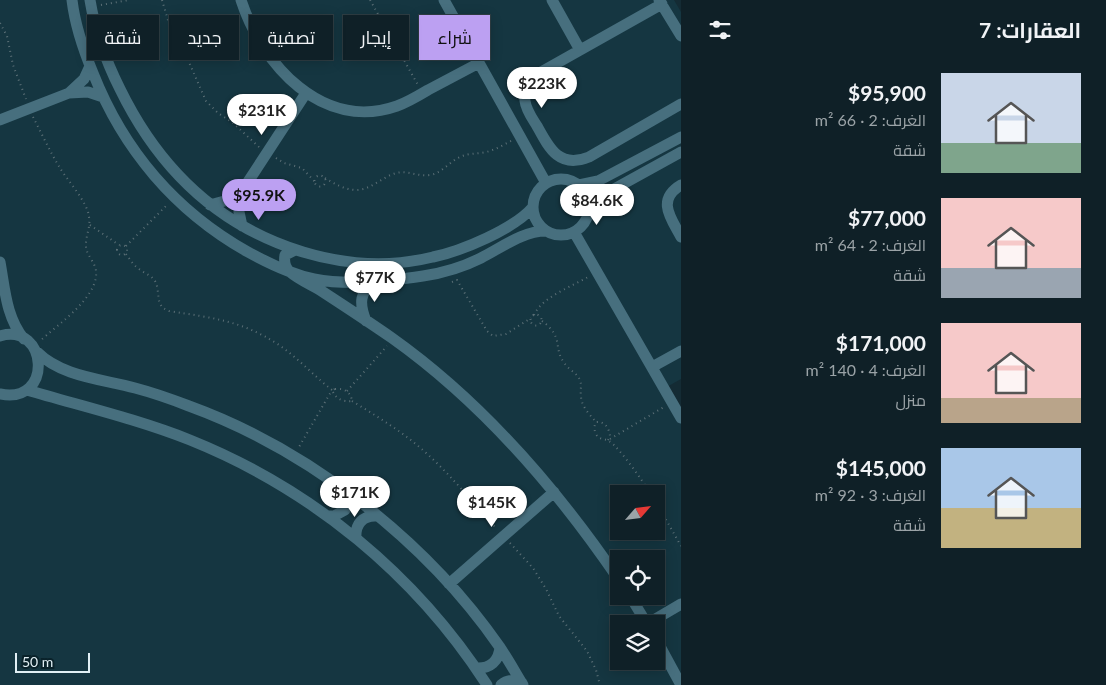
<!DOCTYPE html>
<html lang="ar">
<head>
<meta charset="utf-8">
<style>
	body { margin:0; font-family:Lato,Cairo,sans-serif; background:#1d2d33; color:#f1f3f6; direction:rtl; height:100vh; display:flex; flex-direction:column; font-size:19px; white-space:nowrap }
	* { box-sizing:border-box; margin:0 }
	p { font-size:16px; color:#9ba3a7 }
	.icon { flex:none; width:28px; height:28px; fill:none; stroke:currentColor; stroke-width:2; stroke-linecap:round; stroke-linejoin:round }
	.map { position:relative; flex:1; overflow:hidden; direction:ltr }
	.details { display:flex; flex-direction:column; background:#0f2027; width:425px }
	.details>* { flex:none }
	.top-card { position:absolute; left:15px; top:15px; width:475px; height:45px; direction:rtl; display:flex; gap:10px }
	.needle { width:32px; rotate:62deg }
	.fabs { position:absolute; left:610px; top:485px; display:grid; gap:10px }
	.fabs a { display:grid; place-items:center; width:55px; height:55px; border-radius:0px; background:#0f2027; box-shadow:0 2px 12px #0003,0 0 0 1px #2f3e44; font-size:25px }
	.scale { position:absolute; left:15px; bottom:12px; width:75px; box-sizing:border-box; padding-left:5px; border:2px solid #e1eff4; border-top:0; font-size:14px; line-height:18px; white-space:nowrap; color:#e1eff4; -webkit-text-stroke:4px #0a222a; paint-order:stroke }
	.price { position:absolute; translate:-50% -42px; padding:0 11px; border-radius:18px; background:#fff; color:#222; font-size:16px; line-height:32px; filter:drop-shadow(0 1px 2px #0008) }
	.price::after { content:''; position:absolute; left:50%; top:30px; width:15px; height:11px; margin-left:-8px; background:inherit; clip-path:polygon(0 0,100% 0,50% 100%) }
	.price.on { background:#bca0f2; color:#111 }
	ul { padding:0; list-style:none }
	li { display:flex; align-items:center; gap:15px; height:125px; padding:0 25px }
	li span { display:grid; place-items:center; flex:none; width:140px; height:100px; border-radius:0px; color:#555 }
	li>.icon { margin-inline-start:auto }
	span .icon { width:60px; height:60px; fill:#fffc; stroke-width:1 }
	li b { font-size:21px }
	h2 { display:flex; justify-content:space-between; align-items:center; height:60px; padding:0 25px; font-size:21px }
	.chip { padding:0 18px; border-radius:0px; background:#0f2027; box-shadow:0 2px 12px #0003,0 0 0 1px #2f3e44; font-size:18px; line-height:45px }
	.chip.on { background:#bca0f2; color:#111 }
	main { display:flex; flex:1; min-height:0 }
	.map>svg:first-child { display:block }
	.built { fill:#153641; fill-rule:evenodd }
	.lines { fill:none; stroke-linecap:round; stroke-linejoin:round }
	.path { stroke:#5c7077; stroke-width:2; stroke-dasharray:1 4; stroke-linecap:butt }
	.minor { stroke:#476f7e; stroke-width:11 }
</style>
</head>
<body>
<main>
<section class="details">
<h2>العقارات: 7<svg class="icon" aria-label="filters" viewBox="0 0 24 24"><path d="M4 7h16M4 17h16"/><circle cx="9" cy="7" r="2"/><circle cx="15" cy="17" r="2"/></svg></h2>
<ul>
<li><span style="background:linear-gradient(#c9d6e8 70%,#7fa58c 0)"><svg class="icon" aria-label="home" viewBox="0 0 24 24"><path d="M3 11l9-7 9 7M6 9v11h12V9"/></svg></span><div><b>$95,900</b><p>الغرف: 2 · 66 m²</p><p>شقة</p></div></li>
<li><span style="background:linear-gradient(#f6c9c9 70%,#9aa5b1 0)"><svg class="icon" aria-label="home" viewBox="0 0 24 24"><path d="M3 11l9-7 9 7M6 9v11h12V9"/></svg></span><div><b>$77,000</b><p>الغرف: 2 · 64 m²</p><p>شقة</p></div></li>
<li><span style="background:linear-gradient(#f6c9c9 75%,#b9a48a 0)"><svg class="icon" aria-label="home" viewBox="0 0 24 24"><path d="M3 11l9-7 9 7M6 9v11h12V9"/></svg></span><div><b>$171,000</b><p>الغرف: 4 · 140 m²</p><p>منزل</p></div></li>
<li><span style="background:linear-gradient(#a9c7e8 60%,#c2b280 0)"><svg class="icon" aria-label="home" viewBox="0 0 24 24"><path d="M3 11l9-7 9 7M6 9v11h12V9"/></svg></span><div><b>$145,000</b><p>الغرف: 3 · 92 m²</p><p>شقة</p></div></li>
</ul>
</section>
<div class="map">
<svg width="681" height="685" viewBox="0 0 681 685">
	<rect width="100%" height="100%" fill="#142b34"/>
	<path class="built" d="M0,0h674l7,12v367l-16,9 16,28v269h-681zM619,494h37v37h-37zM619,559h37v37h-37zM619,624h37v37h-37z"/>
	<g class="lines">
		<path class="path" d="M162,0l8,27 18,33 18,41 12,12 15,10 26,24
			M370,0l48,85
			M101,5l28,-5
			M0,23l7,13 6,29 13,34
			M33,117c9,17 17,35 27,51 8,13 28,35 29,49 2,10 -4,20 -3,30 1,9 9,15 10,24 3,26 -39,54 -56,70
			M276,158l8,5 18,5 13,14
			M314.5 181a5.5 5.5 0 1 1 11 0a5.5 5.5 0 1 1-11 0Z
			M325,178c10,6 20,12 32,12 15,-1 25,-13 39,-17 12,-3 22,4 34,2 12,-2 19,-13 30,-18 8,-4 17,-3 26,-5 9,-2 17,-7 25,-11
			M90,225l29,20
			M117 250a5 5 0 1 1 10 0a5 5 0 1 1-10 0Z
			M126,246l41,-41
			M126,254c4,5 7,11 13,15 5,4 12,6 16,12 6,11 -1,25 14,30 43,7 72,9 110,34 19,13 35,31 53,45l-33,57
			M452,282l5,-2 30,51 6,5 13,-2 25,-16
			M530.5 320a5.5 5.5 0 1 1 11 0a5.5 5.5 0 1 1-11 0Z
			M534,315c8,-18 37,-28 54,-38
			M542,321c23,17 10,26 23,43 4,6 12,9 15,16 2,6 0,10 1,16 0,10 9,19 15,26
			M335,389c9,-1 16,3 17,12 -10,1 -16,-2 -20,-11z
			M347,391l40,-45
			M352,401c26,16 51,31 73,51 26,23 48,51 72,77
			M610,439l54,-32
			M608,440l2,-4c-1,-8 -5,-15 -14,-14 -2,4 -2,8 0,12 3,6 8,4 13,7 11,7 34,41 42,53
			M656,502l25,44
			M510,543l23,25 13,21 13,27 28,35 9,19 4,15"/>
		<path class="minor" d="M72,0c3,25 11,49 21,73 30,76 82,138 155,179 20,11 42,22 66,27 35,7 74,2 109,-3 20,-3 40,-9 58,-18 20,-10 42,-27 65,-27
			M90,0c5,31 16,61 30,89 39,80 98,137 183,163 43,13 86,16 130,5 29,-6 81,-28 100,-50
			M241,0c21,65 82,132 156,106 11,-4 21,-10 31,-16 17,-9 34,-18 51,-27
			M444,0l102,183
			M552,0l28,50
			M659,0l22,36
			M662,4l-128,72c-6,8 -10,15 -9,25 1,9 7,17 12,25 12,22 22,43 52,31l92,-53
			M69,93l19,-1 15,5
			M0,120l69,-27 15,-14 6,-13
			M533 207a28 28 0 1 1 56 0a28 28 0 1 1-56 0Z
			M579,185l19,-4 83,-44
			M681,185c-25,15 -10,33 0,52
			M210,205l18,-5 12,-6
			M589,210l16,-16 76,-42
			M242,226l-3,-14 1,-18 66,-101
			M574,232l107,186
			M295,250l-10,5c-1,6 0,13 5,17 9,8 22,13 33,20 23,15 46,30 69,46 90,64 165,151 227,242
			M0,262c5,27 6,55 24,77
			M366,321c-7,-18 -7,-29 10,-40
			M0,336c48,-14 54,69 0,58
			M37,352c25,25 66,27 98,36 19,5 36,11 54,18 121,44 237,135 310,240 9,13 16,26 24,39
			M652,367l29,-16
			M27,390c54,16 110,29 163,50 122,49 226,135 297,245
			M328,516h6l11,-6 4,-12 -1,-7
			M356,538c-1,-14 7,-23 21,-22
			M449,584l105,-92
			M630,596l17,28
			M647,624l34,-20
			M656,639l25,46
			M476,668c14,1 23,-7 24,-21
			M501,685c7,-6 13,-6 21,-2"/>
	</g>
</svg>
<div class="fabs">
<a><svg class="needle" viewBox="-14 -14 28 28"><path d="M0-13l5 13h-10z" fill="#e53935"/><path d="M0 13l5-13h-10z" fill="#9ba3a7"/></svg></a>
<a><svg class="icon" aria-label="locate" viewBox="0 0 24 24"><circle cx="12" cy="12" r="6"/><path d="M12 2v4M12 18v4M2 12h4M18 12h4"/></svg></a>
<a><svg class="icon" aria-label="layers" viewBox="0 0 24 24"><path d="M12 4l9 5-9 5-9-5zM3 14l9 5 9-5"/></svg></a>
</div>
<div class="scale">50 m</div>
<b class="price" style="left:542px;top:109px">$223K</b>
<b class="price" style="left:262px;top:136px">$231K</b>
<b class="price on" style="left:259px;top:221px">$95.9K</b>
<b class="price" style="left:597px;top:226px">$84.6K</b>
<b class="price" style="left:375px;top:303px">$77K</b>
<b class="price" style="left:355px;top:518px">$171K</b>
<b class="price" style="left:492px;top:528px">$145K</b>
<div class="top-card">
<a class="chip on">شراء</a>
<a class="chip">إيجار</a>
<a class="chip">تصفية</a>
<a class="chip">جديد</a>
<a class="chip">شقة</a>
</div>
</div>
</main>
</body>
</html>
